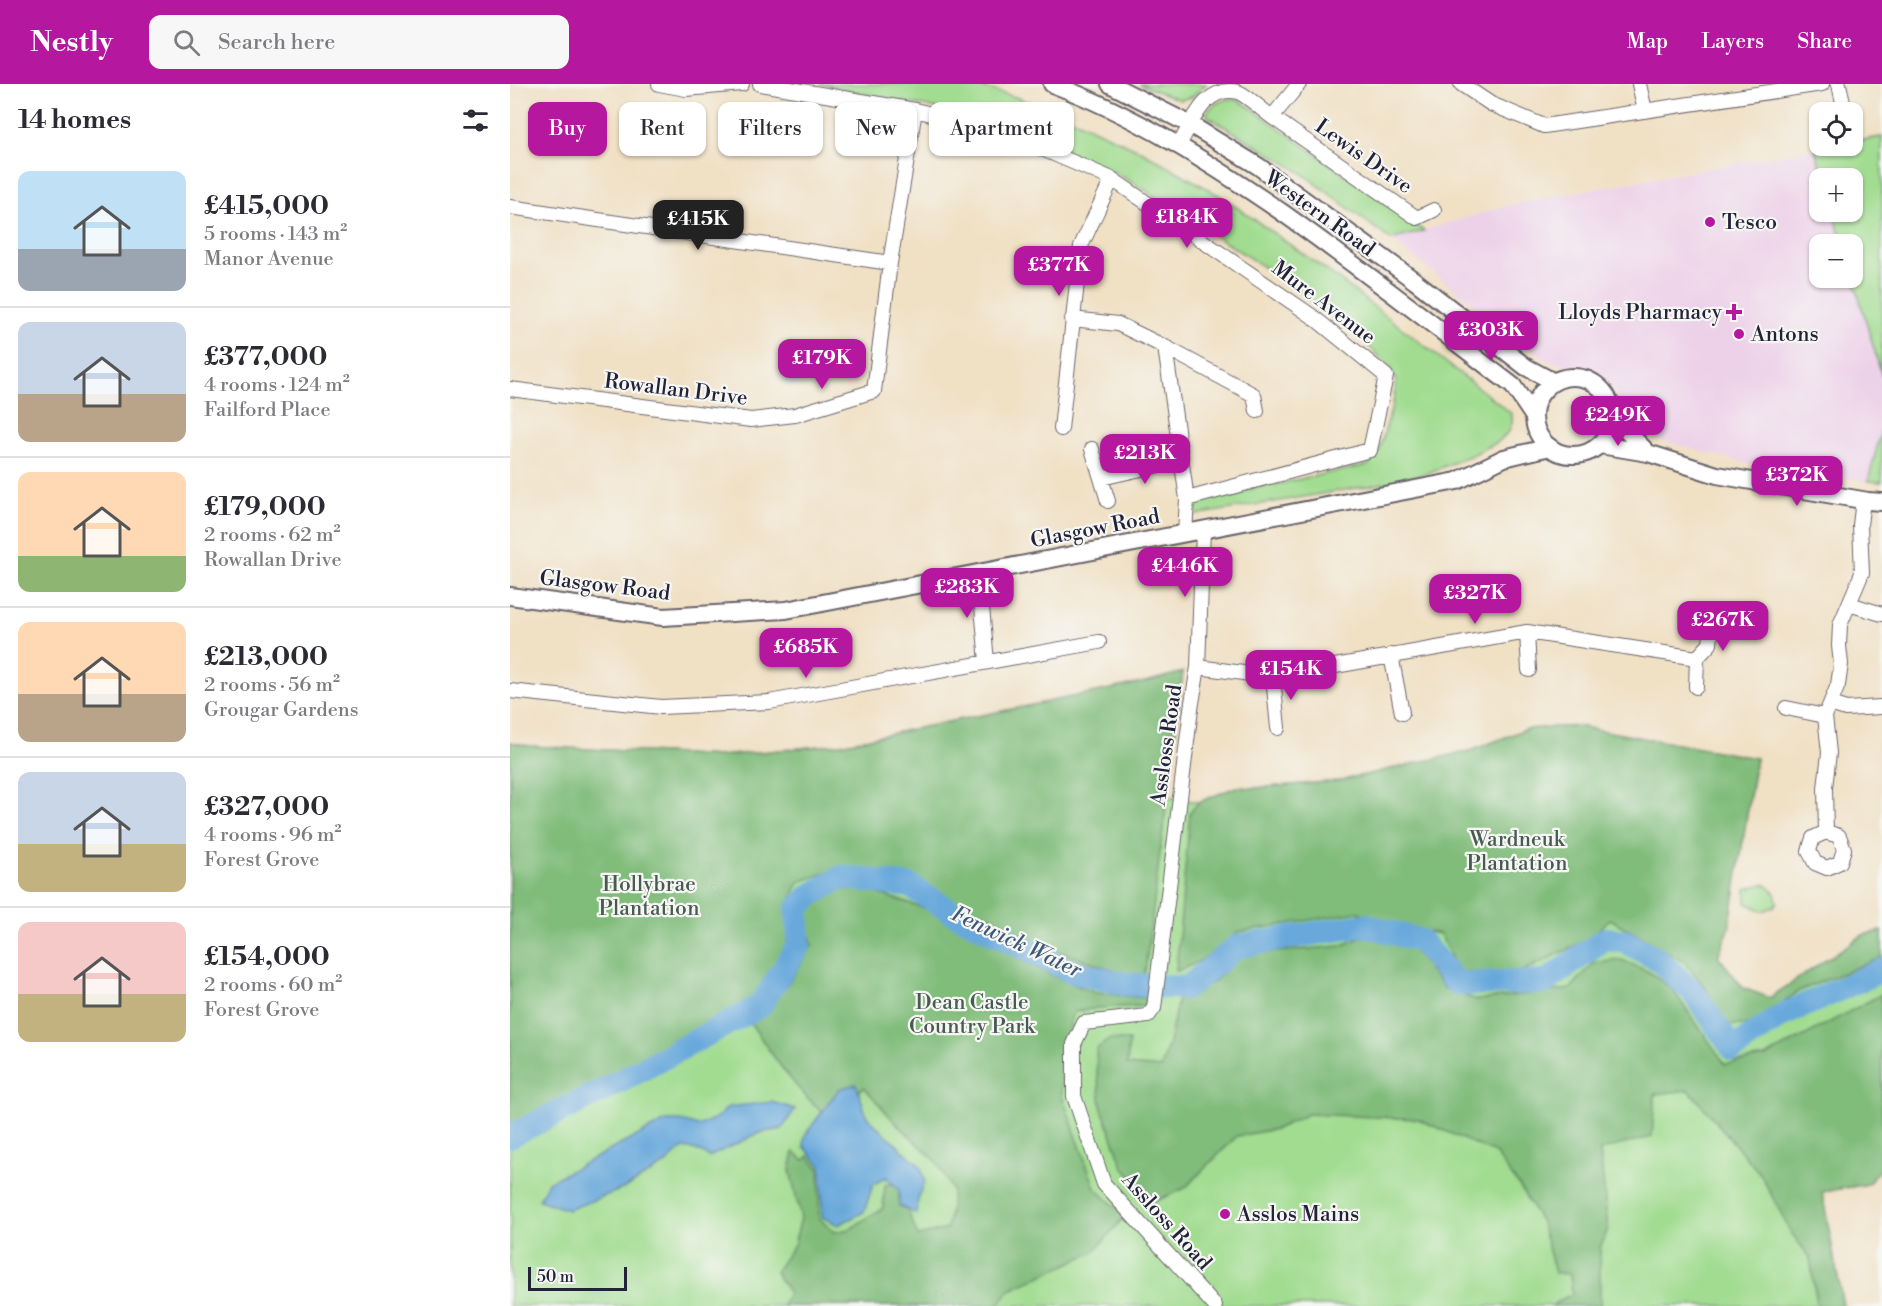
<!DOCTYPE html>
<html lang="en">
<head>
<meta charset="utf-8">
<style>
	body { margin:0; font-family:"Libre Bodoni",serif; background:#f7f7f7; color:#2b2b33; height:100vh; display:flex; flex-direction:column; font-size:22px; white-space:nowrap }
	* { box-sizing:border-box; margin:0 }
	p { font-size:20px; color:#7c7c81 }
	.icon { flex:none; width:33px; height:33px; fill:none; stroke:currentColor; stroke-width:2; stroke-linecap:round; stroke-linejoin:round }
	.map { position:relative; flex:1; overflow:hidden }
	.side { display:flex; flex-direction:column; background:#fff; width:510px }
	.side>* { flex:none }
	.guide { position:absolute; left:18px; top:18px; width:570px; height:54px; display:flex; gap:12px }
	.fabs { position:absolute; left:1299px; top:18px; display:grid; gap:12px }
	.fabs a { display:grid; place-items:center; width:54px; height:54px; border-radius:12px; background:#fff; box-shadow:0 2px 4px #0004; font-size:30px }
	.scale { position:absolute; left:18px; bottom:15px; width:99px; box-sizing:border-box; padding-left:6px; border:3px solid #22223b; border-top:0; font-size:16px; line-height:21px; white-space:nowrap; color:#22223b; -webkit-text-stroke:4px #f6f6f2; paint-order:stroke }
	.price { position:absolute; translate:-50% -51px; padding:0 14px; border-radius:12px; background:#b5179e; color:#fff; font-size:20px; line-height:39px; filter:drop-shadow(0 2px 3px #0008) }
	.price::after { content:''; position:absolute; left:50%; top:36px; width:18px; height:14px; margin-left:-9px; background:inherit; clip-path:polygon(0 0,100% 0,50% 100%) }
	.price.active { background:#222; color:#fff }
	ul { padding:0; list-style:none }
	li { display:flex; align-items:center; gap:18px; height:150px; padding:0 18px }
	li+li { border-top:2px solid #e1e1e2 }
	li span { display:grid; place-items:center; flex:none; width:168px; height:120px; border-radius:12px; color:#555 }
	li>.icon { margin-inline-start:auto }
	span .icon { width:72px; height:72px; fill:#fffc; stroke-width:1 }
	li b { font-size:26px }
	h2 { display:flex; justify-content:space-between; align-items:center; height:72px; padding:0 18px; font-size:26px }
	.pill { padding:0 21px; border-radius:12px; background:#fff; box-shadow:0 2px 4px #0004; font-size:21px; line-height:54px }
	.pill.active { background:#b5179e; color:#fff }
	header { display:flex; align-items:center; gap:36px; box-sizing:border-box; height:84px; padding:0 30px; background:#b5179e; color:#fff }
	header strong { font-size:28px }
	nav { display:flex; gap:33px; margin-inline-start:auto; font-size:21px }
	.search { width:420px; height:54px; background:#f7f7f7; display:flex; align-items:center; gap:15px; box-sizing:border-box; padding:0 21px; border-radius:12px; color:#7c7c81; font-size:22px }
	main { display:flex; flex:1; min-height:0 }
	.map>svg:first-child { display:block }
	.built { fill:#edd1e9 }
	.green { fill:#a1dc90; stroke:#627f66; stroke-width:1.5 }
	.forest { fill:#80bc7a; stroke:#516f5a; stroke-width:1.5 }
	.water { fill:#68a8db; stroke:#45658b; stroke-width:1.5 }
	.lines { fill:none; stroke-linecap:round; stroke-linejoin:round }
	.river { stroke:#68a8db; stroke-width:24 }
	.minor-casing { stroke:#6a646b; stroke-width:16 }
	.major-casing { stroke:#6a646b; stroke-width:20 }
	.minor { stroke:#fff; stroke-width:14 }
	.major { stroke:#fff; stroke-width:16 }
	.poi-dot { fill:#b5179e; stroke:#f6f6f2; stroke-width:2 }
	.labels { text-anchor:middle; stroke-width:4.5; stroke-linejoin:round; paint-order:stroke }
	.street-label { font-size:21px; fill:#22223b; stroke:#f6f6f2 }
	.poi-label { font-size:21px; fill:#22223b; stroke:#f6f6f2; text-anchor:start }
	.park-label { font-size:21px; fill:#485a54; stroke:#f6f6f2 }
	.water-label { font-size:22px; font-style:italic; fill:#3e587b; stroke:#f6f6f2 }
</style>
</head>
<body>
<header>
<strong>Nestly</strong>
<div class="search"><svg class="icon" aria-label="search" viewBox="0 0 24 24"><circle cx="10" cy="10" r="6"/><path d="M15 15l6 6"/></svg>Search here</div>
<nav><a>Map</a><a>Layers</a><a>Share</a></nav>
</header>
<main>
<section class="side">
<h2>14 homes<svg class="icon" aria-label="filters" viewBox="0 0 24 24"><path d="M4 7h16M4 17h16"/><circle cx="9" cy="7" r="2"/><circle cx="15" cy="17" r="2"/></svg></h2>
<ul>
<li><span style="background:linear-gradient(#bfe0f5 65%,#9aa5b1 0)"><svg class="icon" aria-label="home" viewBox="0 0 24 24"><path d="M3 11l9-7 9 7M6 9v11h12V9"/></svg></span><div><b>£415,000</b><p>5 rooms · 143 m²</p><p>Manor Avenue</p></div></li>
<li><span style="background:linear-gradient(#c9d6e8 60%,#b9a48a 0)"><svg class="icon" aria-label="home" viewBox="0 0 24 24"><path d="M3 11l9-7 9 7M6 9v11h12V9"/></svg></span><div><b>£377,000</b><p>4 rooms · 124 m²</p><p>Failford Place</p></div></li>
<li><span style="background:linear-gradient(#ffd9b3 70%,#8fb573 0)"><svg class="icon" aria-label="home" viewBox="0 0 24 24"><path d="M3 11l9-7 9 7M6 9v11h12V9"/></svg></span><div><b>£179,000</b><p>2 rooms · 62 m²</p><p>Rowallan Drive</p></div></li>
<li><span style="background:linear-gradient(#ffd9b3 60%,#b9a48a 0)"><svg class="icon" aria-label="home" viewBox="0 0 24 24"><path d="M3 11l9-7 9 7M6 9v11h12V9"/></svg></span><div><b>£213,000</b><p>2 rooms · 56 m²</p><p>Grougar Gardens</p></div></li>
<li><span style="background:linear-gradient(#c9d6e8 60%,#c2b280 0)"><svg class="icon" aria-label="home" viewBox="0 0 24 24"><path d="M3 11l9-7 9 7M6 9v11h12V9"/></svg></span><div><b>£327,000</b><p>4 rooms · 96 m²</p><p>Forest Grove</p></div></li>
<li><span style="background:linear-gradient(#f6c9c9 60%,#c2b280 0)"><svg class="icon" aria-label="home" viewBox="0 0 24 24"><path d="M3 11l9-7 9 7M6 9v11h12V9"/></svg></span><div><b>£154,000</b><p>2 rooms · 60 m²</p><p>Forest Grove</p></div></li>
</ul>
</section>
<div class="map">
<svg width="1372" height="1222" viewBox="0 0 1372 1222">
	<rect width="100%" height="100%" fill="#f6f6f2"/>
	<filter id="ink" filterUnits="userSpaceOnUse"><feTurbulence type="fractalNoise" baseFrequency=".0167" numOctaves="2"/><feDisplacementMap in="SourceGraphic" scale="12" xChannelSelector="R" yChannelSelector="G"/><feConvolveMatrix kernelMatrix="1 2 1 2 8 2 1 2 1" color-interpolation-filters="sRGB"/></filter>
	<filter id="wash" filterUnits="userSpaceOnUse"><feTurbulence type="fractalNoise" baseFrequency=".008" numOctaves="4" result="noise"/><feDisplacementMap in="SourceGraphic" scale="24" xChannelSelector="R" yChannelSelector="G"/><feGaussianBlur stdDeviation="1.35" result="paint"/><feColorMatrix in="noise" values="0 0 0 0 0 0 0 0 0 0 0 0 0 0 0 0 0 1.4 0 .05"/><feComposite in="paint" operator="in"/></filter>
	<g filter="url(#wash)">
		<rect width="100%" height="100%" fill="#f0e0c4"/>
		<path class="built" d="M1305,65l9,29h-4v34h15l8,32h-23v34h32l1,-3 29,101v53l-14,52 -104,-13 -107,-29 -17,-13 -16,-17 -14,-24 -9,-9 -22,-10h-10l-21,-5 -157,-121 122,-36z"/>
		<path class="green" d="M309,0h152l44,13 57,22 71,33 79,45 114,80 176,137v9l-3,8 -11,11 -26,13 -44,18 -36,9 -196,33 -3,-4v-6l6,-5 169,-35 11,-13 15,-53 2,-18 -5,-12 -25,-26 -31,-25 -59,-43 -139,-90 -27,-15 -52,-22 -97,-34z
			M629,0h67l-14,13 -12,3z
			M717,15l11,1 13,8 173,123 -33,9 -92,-69 -92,-55 1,-6 9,-7z
			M1372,53v239l-29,-99 -1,-33h-9l-10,-32h19v-34h-28l-9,-29 18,-3h19l1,-4z
			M1372,345v53l-14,-1z
			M673,588l-16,125 32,5 37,-15 19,1 84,-7 134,-31 53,-21 50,-3 180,32 -27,171 -11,27 25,32 26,10 94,-63 19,-4v235l-14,18 -46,8 21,114h-1333v-564l19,4 191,10 120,-12 310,-63z
			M1253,800c10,2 13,10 14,19l-4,4 -10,4 -17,-8v-14z"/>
		<path class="forest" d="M673,588l-39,308 -116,-39 -39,-25 -30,-9 -24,-18 -40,-12 -31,-7 -33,1 -32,11 -10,22 -2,42 -25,46 -79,47 -173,87v-384l19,4 191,10 120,-12 310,-63z
			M1066,642l180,32 -27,171 -11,27 25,32 27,10 93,-63 19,-4v26l-83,34 -46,34h-22l-11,-9 -14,-28 -22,-26 -74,-43 -23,21 -70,34 -59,-2 -18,-38 -43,-8 -39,-14 -120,20c-18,17 -38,32 -62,39l14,-159 9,-10 37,-15 19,1 84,-7 134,-31 53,-21z
			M321,805l36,1 70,22 35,22 79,41 45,18 49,5v8l-47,2 -24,4 -11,38 -1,46 33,92 30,28 -31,36 -84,38 -12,16h-215l6,-13 -14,-21 19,-27 7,-27 -11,-48 4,-18 10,8 5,-4 10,12v50l15,14 16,-3 33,-21 2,-23 17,-3 8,13 -1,19 9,22 29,-7 4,-21 1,-18 -17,-30 -43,-41 -28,-32 -38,28c-32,-26 -54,-61 -77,-94 30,-16 46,-48 63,-76 -8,-34 -9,-34 19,-56z
			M860,850l42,14 33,41 32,11 93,-11 24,-26 28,-3 27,12 23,17 53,75 40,-7 117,-63v172l-14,18 -46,8 21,114h-26l-7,-48 -20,-27 -29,-56 -72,-85 -34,4 -3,43 -52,13 8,79 -8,19v58h-47l2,-3 17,-9 -2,-20 -15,-1 -14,-51 -21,-35 -25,-34 -77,-34 -110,-5 -32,15 -39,7 -52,52 -34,15 -28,-36 -22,-61 -4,-36 -1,-21 14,-10 19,2 -2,24 34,3 8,-25 9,-44 36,-17 27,-27 99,-9z"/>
		<path class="water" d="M346,1000l11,33 53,49 5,16 -6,12 -3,20 -17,-8v-16l-13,-13 -13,8 -9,27 -26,13 -16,-8 -1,-51 -17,-20 1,-11 34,-46z
			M262,1018l23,7 -13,20 -23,4 -50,24 -12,-7 -14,-2 -19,17 -39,23 -57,22 -29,-10 9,-18 118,-61h15l17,5 20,-9 10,-10z"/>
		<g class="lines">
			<path class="river" d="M0,1052l94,-46 156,-84 39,-61 -2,-36 11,-12 33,-20 69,9 47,29 113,56 54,13 62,4 52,-42 127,-21 56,16 36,43 88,-2 60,-43 19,2 33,18 35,32 41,58 50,-34 99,-45"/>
		</g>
	</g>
	<g filter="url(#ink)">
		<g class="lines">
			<g class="minor-casing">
				<path id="minor" d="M149,0l27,5 56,-5
					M250,0l155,26 52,13 73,25 72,31 200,137 74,60 -16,74 -183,49
					M951,0l30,20 53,22 278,-42
					M1129,0l6,27
					M1329,0l6,28
					M762,33l145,101 17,-8
					M669,61c13,-22 26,-61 59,-53 10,4 25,19 34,25l27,-33
					M0,123l380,56
					M562,235l46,5 47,23 89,48 3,16
					M655,263l22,152 -2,35
					M0,305l241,31 44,-5 79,-24 16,-128 25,-153
					M551,345l20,-183 31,-67
					M582,365l16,52
					M591,394l80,-18
					M693,446l-5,137 -7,42 -37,299 -6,8 -64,7 -10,21v52l30,88 111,122
					M469,490l8,88
					M1339,520l33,10
					M1017,548l2,38
					M881,571l11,58
					M1187,574l13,-14 2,-21 25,4
					M688,583l75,10 254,-45 170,26 -1,29
					M763,593l5,51
					M0,607l151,16 108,-5 330,-60
					M1320,620l16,5 35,-2
					M1276,624l39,8
					M1316,748l13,4 5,13 -4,13 -13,6 -12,-5 -6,-12 4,-13 13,-6 -1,-44 4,-35 -4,-37 13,-31 3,-21 -2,-18 1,-21 22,-52 -2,-48 3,-25"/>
			</g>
			<g class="major-casing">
				<path id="major" d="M542,0c83,31 158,79 231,129 78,55 154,115 230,173l21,31
					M600,0l81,41 67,41 157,115 111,86 28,15
					M1024 332a39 39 0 1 1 78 0a39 39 0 1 1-78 0Z
					M1102,332l36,37
					M1090,361l48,8 69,22 151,26 14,1
					M0,512l153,21 123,-7 671,-129 47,-23 46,-11"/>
			</g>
			<use href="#minor" class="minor"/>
			<use href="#major" class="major"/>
		</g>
	</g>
	<g class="poi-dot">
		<circle cx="1200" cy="138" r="6"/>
		<path d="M1221 219h6v6h6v6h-6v6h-6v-6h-6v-6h6z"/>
		<circle cx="1229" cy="250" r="6"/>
		<circle cx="715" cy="1130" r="6"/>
	</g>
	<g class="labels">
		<g class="street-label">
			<text transform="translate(854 72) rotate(35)" y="7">Lewis Drive</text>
			<text transform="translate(810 129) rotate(36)" y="7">Western Road</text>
			<text transform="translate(814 218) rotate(37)" y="7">Mure Avenue</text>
			<text transform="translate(166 305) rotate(7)" y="7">Rowallan Drive</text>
			<text transform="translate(585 444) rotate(-11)" y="7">Glasgow Road</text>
			<text transform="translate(95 501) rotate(7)" y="7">Glasgow Road</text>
			<text transform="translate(656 661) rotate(-82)" y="7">Assloss Road</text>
			<text transform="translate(657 1137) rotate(48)" y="7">Assloss Road</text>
		</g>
		<g class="poi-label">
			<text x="1212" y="145">Tesco</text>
			<text x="1212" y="235" text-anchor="end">Lloyds Pharmacy</text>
			<text x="1241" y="257">Antons</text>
			<text x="727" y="1137">Asslos Mains</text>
		</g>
		<g class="park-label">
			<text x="1007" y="762">Wardneuk<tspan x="1007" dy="24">Plantation</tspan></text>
			<text x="139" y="807">Hollybrae<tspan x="139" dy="24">Plantation</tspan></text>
			<text x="462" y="925">Dean Castle<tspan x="462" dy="24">Country Park</tspan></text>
		</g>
		<g class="water-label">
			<text transform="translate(507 857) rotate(25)" y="8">Fenwick Water</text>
		</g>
	</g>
</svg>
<div class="fabs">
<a><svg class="icon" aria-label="locate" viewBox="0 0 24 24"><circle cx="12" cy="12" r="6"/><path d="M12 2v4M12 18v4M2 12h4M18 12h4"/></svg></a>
<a>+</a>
<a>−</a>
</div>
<div class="scale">50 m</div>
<b class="price" style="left:677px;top:165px">£184K</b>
<b class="price active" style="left:188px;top:167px">£415K</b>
<b class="price" style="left:549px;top:213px">£377K</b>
<b class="price" style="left:981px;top:278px">£303K</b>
<b class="price" style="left:312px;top:306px">£179K</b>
<b class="price" style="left:1108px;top:363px">£249K</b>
<b class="price" style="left:635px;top:401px">£213K</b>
<b class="price" style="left:1287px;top:423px">£372K</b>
<b class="price" style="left:675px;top:514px">£446K</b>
<b class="price" style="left:457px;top:535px">£283K</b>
<b class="price" style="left:965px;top:541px">£327K</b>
<b class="price" style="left:1213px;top:568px">£267K</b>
<b class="price" style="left:296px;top:595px">£685K</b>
<b class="price" style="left:781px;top:617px">£154K</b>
<div class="guide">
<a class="pill active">Buy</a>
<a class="pill">Rent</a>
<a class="pill">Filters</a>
<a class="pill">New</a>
<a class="pill">Apartment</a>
</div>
</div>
</main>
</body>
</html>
